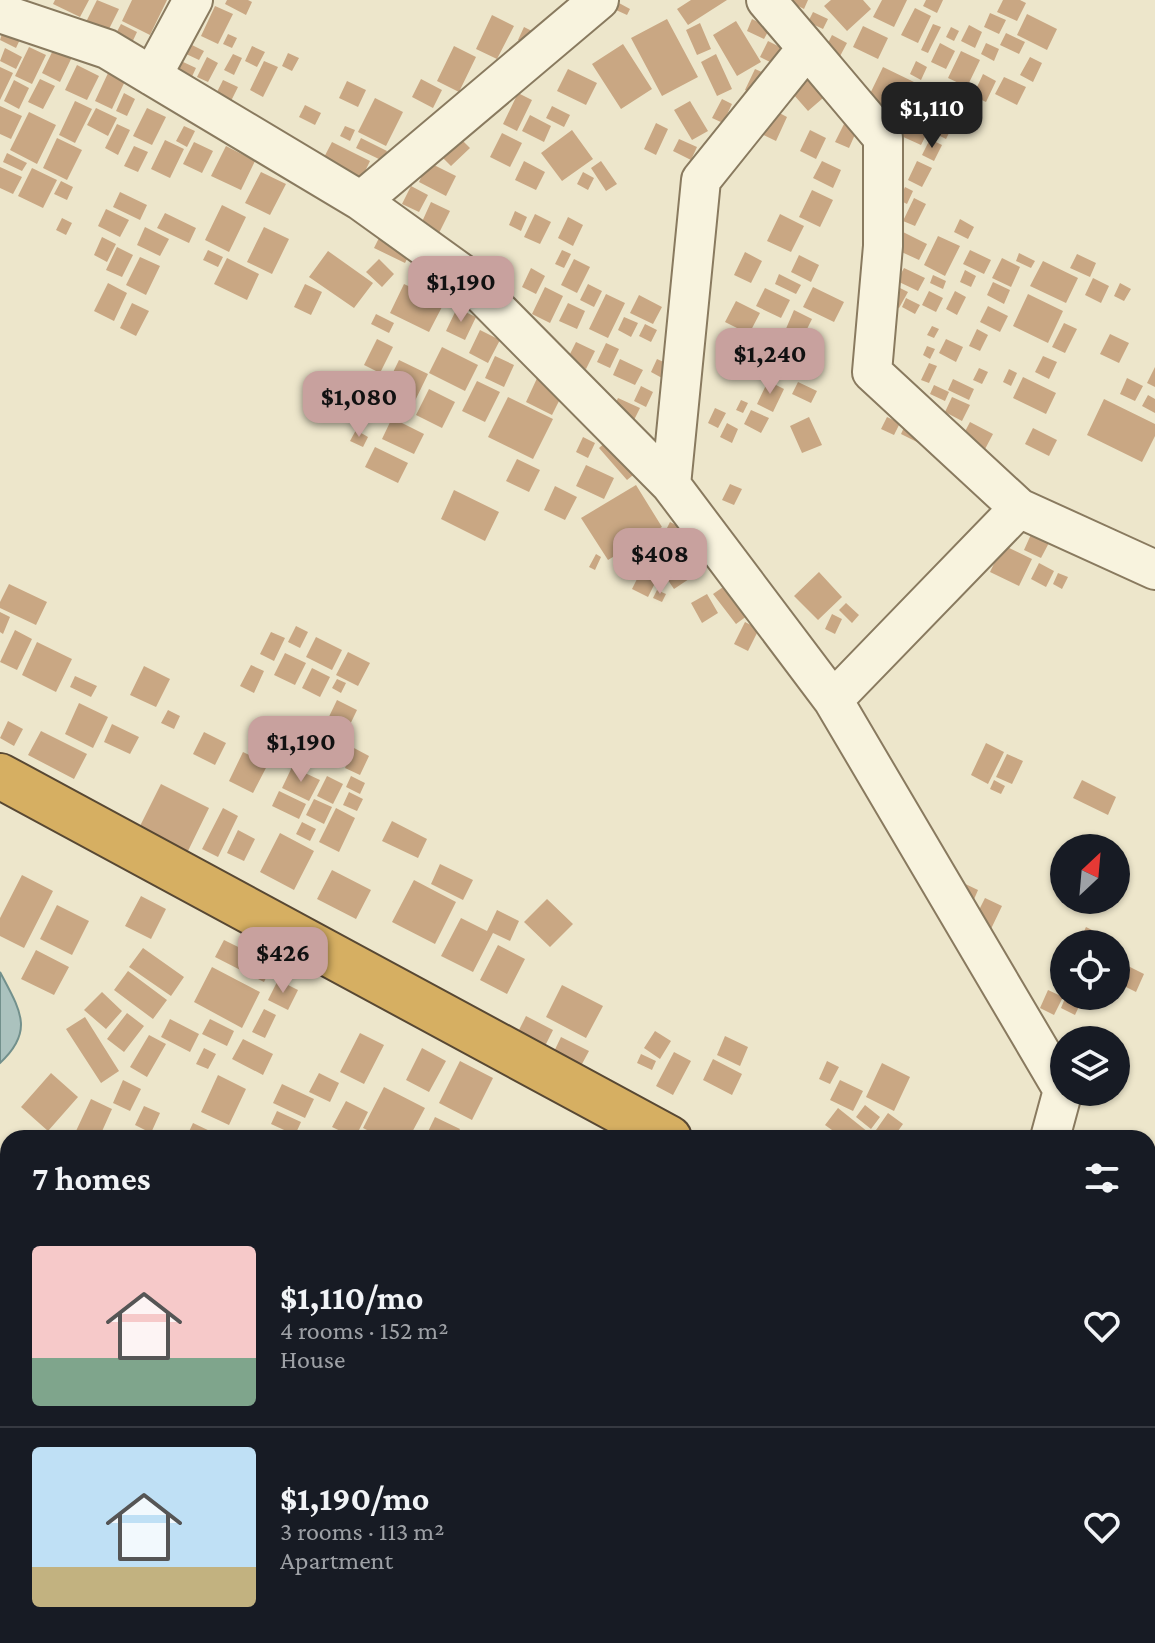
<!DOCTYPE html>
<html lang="en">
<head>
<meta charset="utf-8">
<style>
	body { margin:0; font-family:"Crimson Pro",serif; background:#242831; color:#f1f3f6; height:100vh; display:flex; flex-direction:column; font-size:30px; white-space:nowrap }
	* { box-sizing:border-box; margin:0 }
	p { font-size:26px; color:#9ea1a6 }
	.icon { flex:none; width:44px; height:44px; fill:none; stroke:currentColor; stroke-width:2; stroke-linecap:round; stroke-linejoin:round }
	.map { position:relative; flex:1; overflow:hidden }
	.sheet { position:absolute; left:0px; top:1130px; width:1156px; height:514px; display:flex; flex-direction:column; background:#171b24; border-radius:24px 24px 0 0; box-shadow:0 2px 6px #0004 }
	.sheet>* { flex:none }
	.needle { width:52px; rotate:26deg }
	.tools { position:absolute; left:1050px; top:834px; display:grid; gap:16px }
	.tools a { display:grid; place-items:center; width:80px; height:80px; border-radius:50%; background:#171b24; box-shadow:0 2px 6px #0004; font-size:40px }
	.price { position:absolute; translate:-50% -68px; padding:0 18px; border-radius:16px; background:#c8a19e; color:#111; font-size:26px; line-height:52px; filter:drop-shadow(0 2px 4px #0008) }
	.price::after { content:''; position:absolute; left:50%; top:48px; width:24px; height:18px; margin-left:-12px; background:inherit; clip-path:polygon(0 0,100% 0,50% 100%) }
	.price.on { background:#222; color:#fff }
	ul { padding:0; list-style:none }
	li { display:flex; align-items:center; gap:24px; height:200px; padding:0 32px }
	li+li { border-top:2px solid #363941 }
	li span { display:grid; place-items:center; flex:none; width:224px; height:160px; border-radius:8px; color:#555 }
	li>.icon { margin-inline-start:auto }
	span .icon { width:96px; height:96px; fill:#fffc; stroke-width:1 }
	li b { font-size:34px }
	h2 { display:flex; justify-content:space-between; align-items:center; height:96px; padding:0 32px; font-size:34px }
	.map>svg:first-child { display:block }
	.water { fill:#abc2be; stroke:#72908c; stroke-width:2 }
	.building { fill:#c9a783 }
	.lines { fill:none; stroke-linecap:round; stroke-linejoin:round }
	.minor-casing { stroke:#897a5f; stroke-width:42 }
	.highway-casing { stroke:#584833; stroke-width:48 }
	.minor { stroke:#f8f3de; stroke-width:38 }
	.highway { stroke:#d6af62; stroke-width:44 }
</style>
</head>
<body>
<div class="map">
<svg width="1155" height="1643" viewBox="0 0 1155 1643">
	<rect width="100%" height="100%" fill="#ede6cb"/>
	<path class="water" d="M0,972c20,38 35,59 0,91z
		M0,1213l8,5v53l-8,14z"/>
	<path class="building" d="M55,0h34l-9,17 -27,-13z
		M97,0l22,9 -13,26 -21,-11z
		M132,0h35l-17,35 -28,-14z
		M227,0h21l4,2 -6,13 -21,-11z
		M691,0h36l-39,25 -11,-16z
		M786,0h22l-4,9z
		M831,0h32l8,9 -24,22 -23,-25z
		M882,0h25l-13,27 -21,-10z
		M926,0h17l-6,13 -14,-7z
		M1003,0h17l6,3 -9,18 -20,-9z
		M619,3l11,6 -3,6 -11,-5z
		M215,6l18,8 -15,30 -17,-8z
		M915,8l16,8 -13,27 -17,-8z
		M813,12l15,7 -5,10 -15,-7z
		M990,13l16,7 -7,14 -15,-7z
		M1027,14l30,15 -10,21 -30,-15z
		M492,15l22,11 -17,33 -21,-10z
		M667,19l31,58 -36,19 -31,-58z
		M752,19l18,9 -6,11 -17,-8z
		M736,21l25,41 -24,14 -24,-41z
		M700,23l11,26 -14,6 -11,-25z
		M5,24l18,9 -7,15 -16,-8z
		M121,24l16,8 -8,17 -17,-8z
		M933,24l8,3 -13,26 -7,-3z
		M969,25l13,7 -7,16 -14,-7z
		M863,26l25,12 -10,21 -25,-12z
		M524,27l14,7 -6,13 -14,-7z
		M951,27l8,4 -5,10 -8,-4z
		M1006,33l19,9 -6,12 -19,-9z
		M228,34l9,4 -5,10 -9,-4z
		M832,35l15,8 -9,17 -15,-7z
		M768,41l16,8 -8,16 -16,-8z
		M186,42l18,9 -5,9 -17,-8z
		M940,43l15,8 -9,18 -15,-7z
		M986,43l13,6 -5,12 -13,-7z
		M623,44l29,45 -31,20 -29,-45z
		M55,46l18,9 -13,27 -18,-9z
		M252,46l13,6 -8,15 -12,-6z
		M454,46l22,11 -17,35 -22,-11z
		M29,47l17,8 -14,29 -17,-8z
		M5,48l17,9 -6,12 -16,-8z
		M961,51l19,9 -13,27 -19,-9z
		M288,53l11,5 -7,13 -10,-5z
		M233,54l9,4 -8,17 -10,-5z
		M716,54l16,35 -15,7 -16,-34z
		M207,57l11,6 -10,19 -11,-5z
		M1030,57l12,6 -9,19 -13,-7z
		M181,61l15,7 -9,19 -16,-8z
		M264,61l14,6 -15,30 -13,-7z
		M916,61l11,6 -6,13 -11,-6z
		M77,65l22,11 -12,24 -22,-10z
		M0,67l13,6 -13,27z
		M808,67l22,25 -22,19 -22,-25z
		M883,67l31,15 -17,35 -31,-15z
		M568,69l29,14 -11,22 -29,-14z
		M755,69l11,5 -10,22 -11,-6z
		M109,71l17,8 -14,30 -17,-8z
		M983,74l13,7 -10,21 -13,-6z
		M1004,77l22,10 -9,18 -22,-11z
		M40,79l15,7 -12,23 -15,-7z
		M421,79l21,11 -9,18 -21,-11z
		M14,80l15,8 -10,21 -15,-8z
		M223,80l15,7 -7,14 -15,-7z
		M347,81l19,9 -8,17 -19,-9z
		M922,92l15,8 -12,23 -15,-7z
		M946,92l16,8 -6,11 -16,-8z
		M124,93l11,6 -8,17 -11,-5z
		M518,93l14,7 -15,31 -14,-7z
		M375,98l28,14 -17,34 -28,-14z
		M722,99l10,5 -9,19 -11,-5z
		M75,101l17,8 -17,34 -16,-8z
		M690,101l18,30 -16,9 -18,-30z
		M305,105l16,8 -6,12 -16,-8z
		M0,106l22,10 -11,23 -11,-5z
		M552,106l18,9 -6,12 -18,-9z
		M768,107l19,10 -11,24 -19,-9z
		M96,108l21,10 -9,18 -21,-11z
		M147,108l19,9 -14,28 -19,-9z
		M938,111l18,8 -10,20 -18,-9z
		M29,112l27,13 -19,39 -27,-14z
		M530,115l21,11 -7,16 -22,-11z
		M905,122l22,11 -6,12 -22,-10z
		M656,123l12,6 -12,26 -12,-6z
		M117,124l13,6 -12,25 -13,-7z
		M844,124l13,6 -8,18 -14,-6z
		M184,126l11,5 -8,16 -11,-6z
		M345,126l10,4 -5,11 -10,-5z
		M572,130l21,29 -31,22 -21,-28z
		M810,130l16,8 -10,21 -16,-8z
		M502,133l20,10 -12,24 -20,-10z
		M457,135l13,13 -19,18 -13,-13z
		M57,138l25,12 -15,30 -24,-12z
		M361,138l26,13 -4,10 -27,-13z
		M679,139l18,8 -6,13 -18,-9z
		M930,139l12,6 -8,16 -12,-6z
		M165,140l19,9 -14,29 -19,-9z
		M194,142l19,9 -11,22 -19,-9z
		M332,142l38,19 -12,25 -39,-19z
		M134,146l14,6 -10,20 -14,-6z
		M226,146l29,15 -14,29 -30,-14z
		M7,153l20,10 -5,8 -19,-9z
		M524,161l21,11 -9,18 -21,-10z
		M601,161l16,23 -11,7 -15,-23z
		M822,161l19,9 -8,18 -20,-10z
		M917,161l15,7 -10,19 -14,-7z
		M428,162l28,14 -10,20 -27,-14z
		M0,167l22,10 -9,17 -13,-6z
		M32,168l25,12 -14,28 -25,-12z
		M261,172l25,12 -16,31 -25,-12z
		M583,172l11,6 -6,12 -11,-6z
		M61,181l12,6 -6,13 -13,-6z
		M411,186l17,9 -9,17 -17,-8z
		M905,187l8,4 -6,13 -8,-4z
		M812,190l21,10 -13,27 -21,-10z
		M120,192l27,13 -7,15 -27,-13z
		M914,198l12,6 -11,22 -12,-5z
		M431,202l19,9 -11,22 -18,-9z
		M222,205l24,12 -17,35 -24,-12z
		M106,209l23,11 -9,17 -22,-11z
		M515,211l12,6 -6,14 -12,-6z
		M165,213l31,15 -7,15 -32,-15z
		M535,214l16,8 -11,22 -16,-7z
		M780,214l24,12 -13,26 -24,-11z
		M568,217l15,8 -10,21 -15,-8z
		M62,218l10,5 -6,12 -10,-5z
		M960,219l14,8 -6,12 -14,-7z
		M145,227l24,12 -9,17 -23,-11z
		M264,227l25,12 -17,35 -25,-12z
		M383,230l31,15 -9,18 -31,-15z
		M903,232l24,12 -8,16 -24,-11z
		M938,236l22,10 -15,30 -21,-11z
		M102,237l14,7 -9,18 -13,-7z
		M117,247l16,8 -11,22 -16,-7z
		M208,250l15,7 -5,10 -15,-7z
		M562,250l9,4 -7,14 -9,-4z
		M970,250l21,10 -7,14 -21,-10z
		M328,251l45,32 -19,25 -45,-31z
		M745,252l17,9 -11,22 -17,-8z
		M1019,253l16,8 -4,7 -15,-7z
		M1077,254l19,9 -6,14 -20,-9z
		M799,255l20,10 -8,17 -20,-10z
		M140,257l20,9 -14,29 -20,-10z
		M227,258l32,16 -12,26 -33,-16z
		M1002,258l18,9 -9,20 -19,-9z
		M379,259l15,15 -12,13 -16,-15z
		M574,259l16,8 -13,26 -16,-8z
		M1043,261l35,17 -12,25 -36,-17z
		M531,268l14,8 -9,18 -14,-7z
		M904,268l21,10 -7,13 -21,-10z
		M965,270l11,6 -5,11 -11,-5z
		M779,274l22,11 -5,9 -21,-10z
		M933,275l13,6 -3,8 -13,-6z
		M440,278l19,9 -8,16 -19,-9z
		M1093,278l16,8 -8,17 -16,-8z
		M993,282l17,8 -6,14 -17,-9z
		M108,283l19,10 -13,28 -20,-10z
		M1120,283l11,6 -7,12 -10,-5z
		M305,284l17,8 -11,23 -17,-8z
		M404,284l40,19 -15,29 -39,-19z
		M588,284l14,7 -8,16 -14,-7z
		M545,287l18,9 -13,27 -18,-9z
		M813,287l31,15 -10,20 -31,-15z
		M898,287l10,5 -9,16 -9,-4z
		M765,288l25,12 -9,18 -25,-12z
		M929,291l14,7 -7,14 -14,-7z
		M955,291l11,6 -9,18 -11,-6z
		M606,294l19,9 -17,35 -19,-9z
		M1028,294l35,17 -15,32 -35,-17z
		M639,295l23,12 -9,17 -23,-11z
		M906,298l14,7 -5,9 -13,-7z
		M736,301l24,12 -11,21 -24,-12z
		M132,303l17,8 -13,25 -16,-8z
		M568,303l17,8 -8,18 -18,-8z
		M988,306l20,10 -8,16 -20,-10z
		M457,308l19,9 -11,23 -19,-9z
		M794,310l18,9 -10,20 -17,-8z
		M376,314l18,9 -5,10 -18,-9z
		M624,317l14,6 -7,14 -13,-7z
		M1064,323l13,6 -12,24 -13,-6z
		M645,324l12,6 -6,12 -12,-6z
		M932,326l7,3 -5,9 -7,-3z
		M977,329l11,6 -8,16 -11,-5z
		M480,330l20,10 -12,23 -19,-10z
		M726,330l13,6 -7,13 -12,-6z
		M1110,334l19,9 -10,20 -19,-9z
		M377,339l16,8 -13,26 -16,-8z
		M748,339l20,10 -6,12 -20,-9z
		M946,339l17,8 -7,15 -17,-9z
		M576,342l19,9 -9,18 -19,-9z
		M606,343l13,6 -9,19 -13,-6z
		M927,346l8,3 -5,10 -7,-4z
		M442,347l36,18 -13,26 -36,-18z
		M495,356l19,9 -10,22 -19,-9z
		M1043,356l14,6 -8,17 -14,-7z
		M620,359l23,11 -8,15 -22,-10z
		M657,359l11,5 -6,14 -11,-6z
		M399,360l29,14 -16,33 -29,-14z
		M929,363l8,3 -8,17 -8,-3z
		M1155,367v20l-8,-4z
		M979,368l9,4 -6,12 -9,-4z
		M1009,369l8,4 -6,13 -8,-4z
		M539,374l27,13 -14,28 -26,-13z
		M1023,377l33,16 -10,21 -33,-16z
		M1127,378l16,8 -8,15 -15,-7z
		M953,379l21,10 -5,11 -21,-10z
		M477,381l23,11 -15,30 -23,-11z
		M768,381l16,8 -11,23 -16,-8z
		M798,382l19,9 -6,12 -19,-9z
		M934,385l15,7 -4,9 -15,-7z
		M641,386l12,6 -7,15 -12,-6z
		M429,389l26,13 -13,26 -26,-13z
		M1148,395l7,4v14l-13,-7z
		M375,397l15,7 -4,8 -15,-7z
		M508,397l45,22 -20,40 -45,-22z
		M952,397l18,8 -8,16 -17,-9z
		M618,398l22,10 -9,18 -21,-11z
		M1104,399l51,25v12l-13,26 -55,-27z
		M741,400l7,3 -5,10 -7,-3z
		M715,408l11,5 -8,15 -10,-5z
		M751,410l18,8 -8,15 -17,-9z
		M809,417l13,28 -20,8 -12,-27z
		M887,417l13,6 -6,12 -13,-6z
		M392,418l32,16 -10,20 -32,-15z
		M970,422l23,12 -9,17 -23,-12z
		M727,423l11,6 -6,14 -12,-6z
		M906,423l18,9 -5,11 -18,-9z
		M1033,428l24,12 -8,16 -24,-12z
		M356,430l12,7 -5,10 -13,-6z
		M615,434l28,33 -16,13 -28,-32z
		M583,437l12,6 -7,15 -12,-6z
		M375,447l33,16 -10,20 -33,-16z
		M517,459l23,11 -11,22 -23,-11z
		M586,465l28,13 -10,21 -28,-13z
		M730,484l12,5 -8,16 -12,-5z
		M636,485l26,42 -54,33 -27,-42z
		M555,486l22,11 -12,23 -21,-10z
		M454,490l45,22 -14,29 -44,-22z
		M670,522l16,8 -9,17 -16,-7z
		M1033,530l18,9 -10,19 -17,-8z
		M683,545l18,26 -27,18 -17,-25z
		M1003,545l29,14 -13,27 -29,-14z
		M596,554l5,3 -6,13 -6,-3z
		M1039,563l15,8 -8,16 -15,-8z
		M641,571l16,8 -9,18 -16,-8z
		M819,572l23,25 -24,23 -24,-24z
		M1058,573l10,4 -6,12 -9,-5z
		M729,583l22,30 -15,11 -23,-30z
		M9,584l38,18 -11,23 -36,-17v-6z
		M657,590l9,4 -4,8 -9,-4z
		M707,594l11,19 -16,10 -11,-20z
		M846,603l13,12 -7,8 -13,-13z
		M0,612l10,5 -7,17 -3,-2z
		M832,614l10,5 -7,15 -10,-5z
		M745,622l14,7 -11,22 -14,-7z
		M296,626l12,6 -8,16 -12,-6z
		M15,630l17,9 -15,31 -17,-8z
		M271,632l14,6 -11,23 -14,-7z
		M316,637l26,13 -10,20 -26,-13z
		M37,642l35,17 -16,33 -34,-17z
		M348,652l22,11 -12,23 -22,-11z
		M285,653l21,10 -11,22 -21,-10z
		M251,665l13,6 -10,22 -14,-7z
		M144,666l26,13 -14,28 -26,-12z
		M312,668l18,9 -10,20 -18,-9z
		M75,676l22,10 -6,11 -21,-10z
		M337,679l9,4 -5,10 -9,-5z
		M337,700l20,10 -12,25 -20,-10z
		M79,703l29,14 -15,31 -28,-14z
		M168,710l12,6 -6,13 -13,-6z
		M8,721l15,8 -9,17 -14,-8z
		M112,724l27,13 -9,17 -26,-12z
		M41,731l46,23 -13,25 -46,-24z
		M204,732l22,11 -11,22 -22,-11z
		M986,743l18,9 -16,32 -17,-9z
		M354,748l15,8 -9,19 -15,-7z
		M243,752l25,12 -15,29 -24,-12z
		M1007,754l16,7 -11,23 -16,-7z
		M292,767l28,13 -11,21 -27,-13z
		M327,776l16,8 -10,20 -16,-8z
		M351,776l14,7 -5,11 -14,-7z
		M994,780l11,6 -4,8 -11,-5z
		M1082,780l34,17 -8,18 -35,-17z
		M161,784l48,24 -22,45 -48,-25z
		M279,791l27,13 -7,15 -27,-13z
		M349,792l14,7 -6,12 -14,-6z
		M314,799l18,8 -8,17 -18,-9z
		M223,808l15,8 -20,41 -16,-8z
		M336,808l19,10 -16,34 -20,-10z
		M392,821l35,18 -9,19 -36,-17z
		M302,822l14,7 -6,12 -14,-7z
		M238,830l17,9 -11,22 -17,-8z
		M280,833l34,18 -20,39 -34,-18z
		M440,864l33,16 -10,20 -32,-16z
		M332,870l39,20 -15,29 -39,-20z
		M22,875l31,16 -29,57 -24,-12v-18z
		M414,880l42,22 -21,42 -43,-22z
		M959,881l19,9 -6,14z
		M141,896l25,13 -15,30 -26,-13z
		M985,898l17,8 -12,25 -17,-9z
		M547,899l26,25 -23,23 -26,-25z
		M57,905l32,16 -17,34 -32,-16z
		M497,910l22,11 -9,20 -17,-8 -20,39 -32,-16 20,-38 26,13z
		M1086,927l22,11 -3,6h-27z
		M224,940l49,24 -9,18 -49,-25z
		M498,945l27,14 -18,35 -27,-14z
		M143,948l41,29 -13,19 -42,-29z
		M36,950l33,17 -15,28 -33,-16z
		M1118,961l26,13 -8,18 -20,-10z
		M212,967l48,25 -18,36 -48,-26z
		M128,971l39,29 -14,19 -39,-29z
		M278,980l20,10 -10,20 -20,-10z
		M562,985l41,21 -17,32 -40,-21z
		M1048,990l15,7 -9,18 -14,-7z
		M102,992l20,19 -16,18 -22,-19z
		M1066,996l16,4 -7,15 -14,-7z
		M264,1009l12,6 -11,23 -13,-6z
		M127,1013l17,13 -20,26 -17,-13z
		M526,1016l27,14 -8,16 -27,-14z
		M85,1017l34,54 -18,12 -35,-54z
		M170,1019l29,15 -9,18 -29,-15z
		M210,1019l24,12 -7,15 -25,-12z
		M655,1031l16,10 -11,18 -16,-11z
		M360,1033l24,12 -20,39 -24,-12z
		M149,1035l17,9 -19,33 -17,-10z
		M725,1036l23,11 -8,19 -23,-11z
		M561,1037l28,14 -13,24 -27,-13z
		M243,1039l30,15 -10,21 -31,-16z
		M204,1048l12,6 -8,15 -12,-5z
		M422,1048l24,13 -17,31 -23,-12z
		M674,1052l17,9 -18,34 -17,-9z
		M641,1054l15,7 -4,9 -15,-7z
		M713,1059l29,15 -10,21 -29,-15z
		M460,1061l33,17 -21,42 -33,-17z
		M827,1061l12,6 -9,17 -11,-5z
		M882,1063l28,14 -16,34 -28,-14z
		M51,1073l27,24 -30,34 -27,-24z
		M319,1073l20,10 -9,19 -21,-10z
		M218,1075l28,14 -17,36 -28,-13z
		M123,1080l18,9 -11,22 -17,-8z
		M840,1080l23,11 -10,20 -23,-11z
		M282,1084l32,15 -9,19 -32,-15z
		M384,1087l41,21 -16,30h-26l-20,-10z
		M91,1099l21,10 -13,29h-9l-14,-7z
		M346,1101l22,11 -13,26 -23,-11z
		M865,1105l15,12 -9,12 -15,-12z
		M144,1106l16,7 -9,20 -16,-8z
		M838,1108l35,28 -1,2h-29l-18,-13z
		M277,1111l24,11 -6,13 -24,-11z
		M888,1113l15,11 -10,14h-6l-11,-8z
		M435,1117l25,12 -4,9h-31z
		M193,1123l19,9 -2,6h-24z
		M1155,1146v19l-7,-4z
		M1148,1301l7,3v23l-7,-4z
		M1148,1334l7,4 -2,38 -5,-2z
		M1148,1439l7,4v9l-7,14z
		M137,1636h21l-4,7z
		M185,1636h3l14,7h-20z
		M213,1636h35l-4,7h-18z
		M945,1636h60l8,7h-59z
		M1039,1636h66l8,7h-66z"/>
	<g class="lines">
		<g class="minor-casing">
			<path id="minor" d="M0,13l107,36 254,152 100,72 210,212 162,215 230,390 -13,48
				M807,48l76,90v108l-11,126 147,136
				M152,76l41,-76
				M361,201l238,-201
				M671,485l30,-305 106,-132 -41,-48
				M833,700l186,-192 136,62"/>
		</g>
		<g class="highway-casing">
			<path id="highway" d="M0,776l669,362
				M1148,1401l7,4"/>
		</g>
		<use href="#minor" class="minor"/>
		<use href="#highway" class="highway"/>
	</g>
</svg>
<div class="tools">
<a><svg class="needle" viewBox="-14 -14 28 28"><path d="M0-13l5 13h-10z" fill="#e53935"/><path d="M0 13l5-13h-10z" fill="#9ea1a6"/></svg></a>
<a><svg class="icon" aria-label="locate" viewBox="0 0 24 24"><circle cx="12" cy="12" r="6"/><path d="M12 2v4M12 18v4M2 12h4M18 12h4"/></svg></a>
<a><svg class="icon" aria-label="layers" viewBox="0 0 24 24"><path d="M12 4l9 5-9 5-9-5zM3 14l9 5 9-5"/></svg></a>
</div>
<b class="price on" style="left:932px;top:150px">$1,110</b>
<b class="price" style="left:461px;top:324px">$1,190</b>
<b class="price" style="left:770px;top:396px">$1,240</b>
<b class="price" style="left:359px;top:439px">$1,080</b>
<b class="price" style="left:660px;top:596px">$408</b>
<b class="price" style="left:301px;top:784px">$1,190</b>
<b class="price" style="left:283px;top:995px">$426</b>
<section class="sheet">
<h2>7 homes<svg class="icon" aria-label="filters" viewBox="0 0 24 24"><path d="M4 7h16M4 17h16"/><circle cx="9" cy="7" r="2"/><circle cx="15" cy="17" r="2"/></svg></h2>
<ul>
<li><span style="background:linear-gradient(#f6c9c9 70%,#7fa58c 0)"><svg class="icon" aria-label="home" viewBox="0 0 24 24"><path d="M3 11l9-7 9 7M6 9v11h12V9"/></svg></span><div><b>$1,110/mo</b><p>4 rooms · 152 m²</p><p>House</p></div><svg class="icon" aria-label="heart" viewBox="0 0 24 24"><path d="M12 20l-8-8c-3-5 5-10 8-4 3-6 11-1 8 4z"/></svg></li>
<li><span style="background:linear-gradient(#bfe0f5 75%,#c2b280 0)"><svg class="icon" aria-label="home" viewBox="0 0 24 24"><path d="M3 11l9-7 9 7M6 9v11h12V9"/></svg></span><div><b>$1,190/mo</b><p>3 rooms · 113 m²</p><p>Apartment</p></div><svg class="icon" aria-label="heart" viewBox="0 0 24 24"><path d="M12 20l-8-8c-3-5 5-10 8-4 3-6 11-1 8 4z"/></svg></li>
</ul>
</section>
</div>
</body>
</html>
